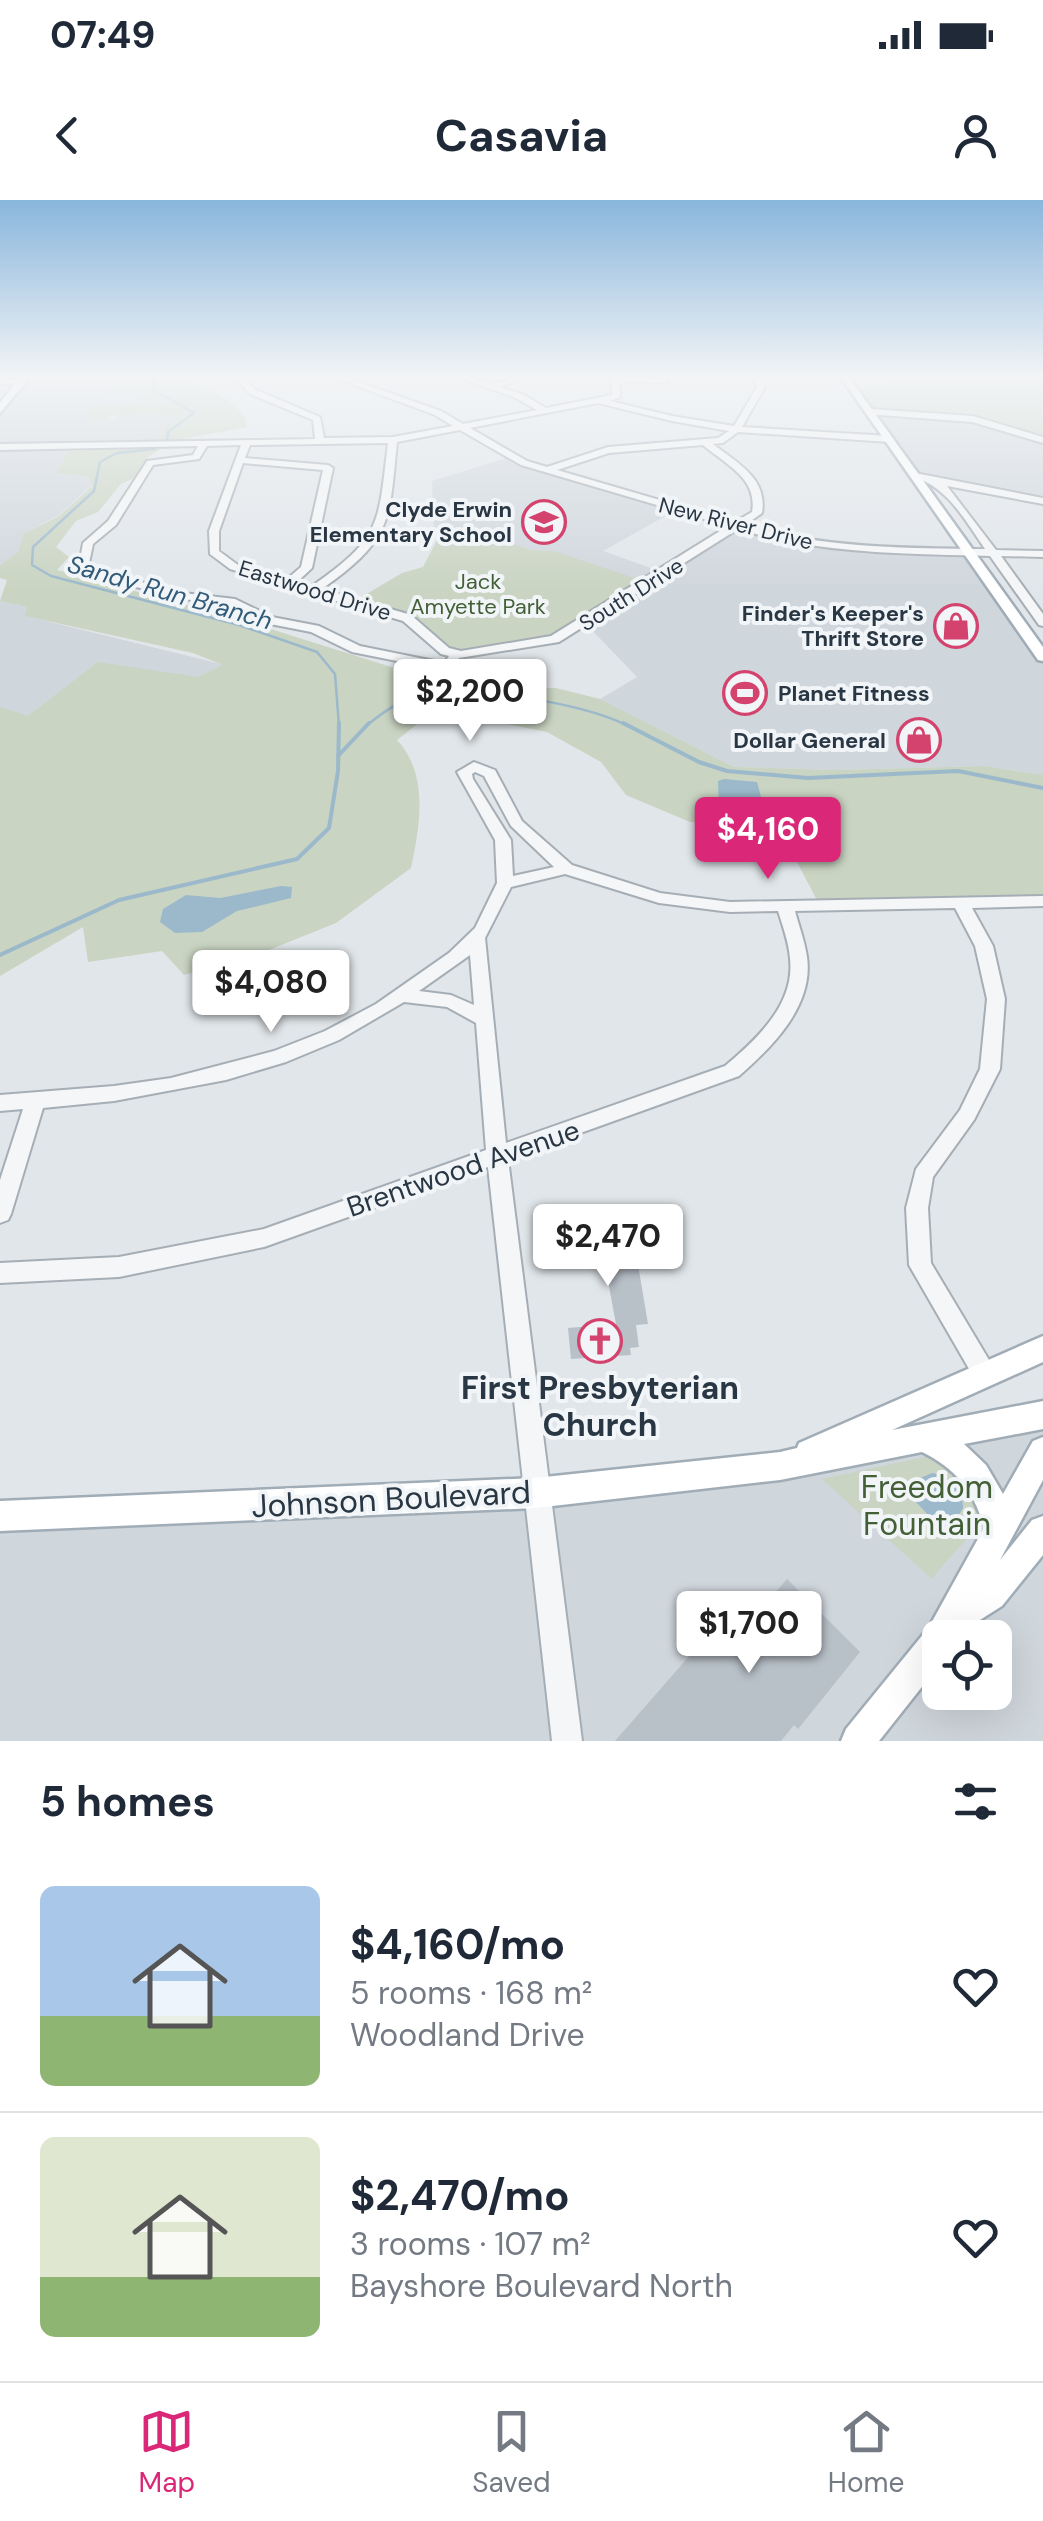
<!DOCTYPE html>
<html lang="en">
<head>
<meta charset="utf-8">
<style>
	body { margin:0; font-family:"DM Sans",sans-serif; background:#f2f2f3; color:#1f2937; height:100vh; display:flex; flex-direction:column; font-size:38px; white-space:nowrap }
	* { box-sizing:border-box; margin:0 }
	p { font-size:32px; color:#747a83 }
	.icon { flex:none; width:55px; height:55px; fill:none; stroke:currentColor; stroke-width:2; stroke-linecap:round; stroke-linejoin:round }
	.map { position:relative; height:1541px; overflow:hidden }
	.drawer { display:flex; flex-direction:column; background:#fff; flex:1 }
	.drawer>* { flex:none }
	.controls { position:absolute; left:922px; top:1420px; display:grid; gap:20px }
	.controls a { display:grid; place-items:center; width:90px; height:90px; border-radius:15px; background:#fff; box-shadow:0 10px 40px #0002; font-size:50px }
	.price { position:absolute; translate:-50% -85px; padding:0 22px; border-radius:10px; background:#fff; color:#222; font-size:32px; line-height:65px; filter:drop-shadow(0 2px 5px #0008) }
	.price::after { content:''; position:absolute; left:50%; top:60px; width:30px; height:22px; margin-left:-15px; background:inherit; clip-path:polygon(0 0,100% 0,50% 100%) }
	.price.selected { background:#db2777; color:#fff }
	ul { padding:0; list-style:none }
	li { display:flex; align-items:center; gap:30px; height:250px; padding:0 40px }
	li+li { border-top:2px solid #e0e1e3 }
	li span { display:grid; place-items:center; flex:none; width:280px; height:200px; border-radius:15px; color:#555 }
	li>.icon { margin-inline-start:auto }
	span .icon { width:120px; height:120px; fill:#fffc; stroke-width:1 }
	li b { font-size:42px }
	h2 { display:flex; justify-content:space-between; align-items:center; height:120px; padding:0 40px; font-size:42px }
	.status { display:flex; justify-content:space-between; align-items:center; height:70px; padding:0 50px; background:#fff; direction:ltr }
	.status svg { height:28px; fill:currentColor }
	header { display:flex; justify-content:space-between; align-items:center; height:130px; padding:0 40px; background:#fff; font-size:45px; font-weight:700 }
	.menu { display:flex; justify-content:space-around; align-items:center; height:140px; border-top:2px solid #e0e1e3; background:#fff; font-size:28px; color:#747a83 }
	.menu a { display:grid; justify-items:center; gap:5px }
	.menu .selected { color:#db2777 }
	.map>svg:first-child { display:block }
	.built { fill:#cfd6dc; fill-rule:evenodd }
	.green { fill:#c9d4c2 }
	.water { fill:#9bb9cb }
	.lines { fill:none; stroke-linecap:round; stroke-linejoin:round }
	.stream-far1 { stroke:#9bb9cb; stroke-width:2.5 }
	.stream { stroke:#9bb9cb; stroke-width:4 }
	.building { fill:#b8c0c8 }
	.minor-casing { stroke:#a6aeb5; stroke-width:4 }
	.major-casing { stroke:#a0acb6; stroke-width:5 }
	.minor { fill:#f4f6f8; fill-rule:evenodd }
	.major { fill:#fff; fill-rule:evenodd }
	.labels { text-anchor:middle; stroke-width:8; stroke-linejoin:round; paint-order:stroke }
	.far-poi-label { font-size:22px; font-weight:bold; fill:#293643; stroke:#f1f5f8; text-anchor:end }
	.far-street-label { font-size:22px; fill:#293643; stroke:#f1f5f8 }
	.far-park-label { font-size:22px; fill:#435f36; stroke:#f1f5f8 }
	.far-water-label { font-size:25px; font-style:italic; fill:#315b78; stroke:#f1f5f8 }
	.street-label { font-size:28px; fill:#293643; stroke:#f1f5f8 }
	.near-poi-label { font-size:32px; font-weight:bold; fill:#293643; stroke:#f1f5f8 }
	.near-park-label { font-size:32px; fill:#435f36; stroke:#f1f5f8 }
	.near-street-label { font-size:32px; fill:#293643; stroke:#f1f5f8 }
</style>
</head>
<body>
<div class="status"><b>07:49</b><svg viewBox="0 0 49 12"><path d="M0 12V9h3v3zM5 12V6h3v6zM10 12V3h3v9zM15 12V0h3v12zM26 1h20v11H26zM47 4h2v5h-2z"/></svg></div>
<header><svg class="icon" aria-label="back" viewBox="0 0 24 24"><path d="M15 5l-7 7 7 7"/></svg>Casavia<svg class="icon" aria-label="person" viewBox="0 0 24 24"><circle cx="12" cy="8" r="4"/><path d="M4 21q1-7 8-7t8 7"/></svg></header>
<div class="map">
<svg width="1043" height="1541" viewBox="0 0 1043 1541">
	<rect width="100%" height="100%" fill="#e1e6ea"/>
	<path class="built" d="M0,176h140l1,6 -37,12 34,1 4,9 -55,3 25,13 9,-6 65,1 -30,29 -84,2 -17,27 35,4 2,8 -33,30 -36,19 -5,18 -18,13z
		M871,212l102,7 70,21v56l-130,-22z
		M510,257l168,52 -75,42 62,22 73,-46 75,16 155,11 75,104v117l-59,-9 -147,4 -103,-3 -134,-68 37,-22 -52,-54 -31,-72 -22,-1 -47,-16 -51,1 -2,-54z
		M0,401l27,6 -1,9 199,49 -225,174z
		M1043,1215v326h-1043v-225l535,-23zM940,1438h55v54h-55z"/>
	<path class="green" d="M140,176h59l-12,8c20,2 59,20 60,43l-91,17 11,-20 18,-9 -64,-1 -28,8 -10,-7 4,-8 55,-3 -5,-9 -33,-1v-4l36,-8z
		M888,176h155v64l-70,-21 -102,-7 -19,-25h41z
		M164,247l-16,10 -11,20 -16,7 -23,28 -22,9 -20,26 13,10 -12,13 185,50 197,62 57,7 60,-1 44,11 134,68 103,3 147,-4 59,9v126l-224,3 -34,-65 -39,-18 -56,1 -64,-27 -25,-33 -54,-30 -112,-22 -38,30c32,34 23,86 14,128l-75,55 -82,33 -70,19 -22,-24 -74,11 -5,-35 -83,49v-269l28,9 70,-54 100,15 25,-12 -30,-12 -168,-37 2,-9 -27,-6 7,-21 -7,-2v-13l18,-13 5,-18 36,-18 33,-30 -2,-9 -35,-4 14,-22z
		M485,334l47,16 22,1 95,32 -94,56 -94,16 -16,-4 -39,-33 -51,-17 47,-28 21,-6 16,-31z
		M934,1255c14,4 20,14 29,26 35,45 -2,58 -31,98l-110,-100z"/>
	<path class="water" d="M724,579l33,3 7,26 -45,-1 -1,-26z
		M281,686l11,1 -1,11 -54,13 -35,21 -27,1 -15,-11 3,-13 23,-14 34,3z
		M932,1273c19,3 31,15 31,35l-7,12h-23l-18,-19 3,-22z"/>
	<g class="lines">
		<path class="stream-far1" d="M154,176v14l40,23 -26,19 -1,8
			M155,249l-38,4 -17,9 -6,29 -61,56 -1,18 19,11 188,49 78,27 18,22 4,52
			M366,526c10,-8 21,-17 32,-22 50,-24 183,-3 230,22"/>
		<path class="stream" d="M623,523l76,39 28,9 81,7 150,-7 85,17
			M338,556l31,-33
			M0,755l119,-55 178,-41 32,-31 9,-57 1,-48"/>
	</g>
	<path class="building" d="M631,1023l17,101 -12,1 3,22 -9,1 1,7 -60,4 -3,-31 48,-4 -12,-64 -43,-2 -4,-29z
		M787,1379l73,73 -62,77 -4,-4 -13,16h-166l98,-112 -11,-11 17,-19 27,28z"/>
	<g class="lines">
		<g class="minor-casing">
			<path id="minor" d="M233,176h8l15,14 64,27 4,21 69,-1 60,-11 -18,-11 -105,-39h11l100,35 22,13 74,-14 -21,-12 -61,-22c12,0 21,5 33,7 13,2 27,-7 41,-7l-30,11 23,7 24,14 66,-13 -1,-19 54,3 3,4h-49l1,14 -10,4 62,15 62,10 23,-39 -6,-11h8l6,11 -23,40 147,9 5,3 -5,3 -151,-10 -15,11 -10,1c24,19 55,34 49,69l-17,12c78,23 159,23 240,24 -21,-30 -38,-64 -75,-73v-4l133,26v6l-96,-18 49,64 47,1v6l-42,-1 42,58v12l-4,-1 -49,-69c-85,-2 -170,-2 -252,-27l-179,113 -100,16 -8,12 -4,1 -95,-19 -41,-20 -46,-9 -37,-19 -45,-5 -105,-27 5,-29 25,-22 39,-60 46,-6 5,-9 -198,4v-6l315,-5 -2,-19 -63,-26zM598,203l74,18 57,10 -11,7 -110,9 -61,20 -20,-6 -57,-33zM460,230l61,35 207,61 -177,110 -90,15 -12,-3 -38,-33 -89,-26c70,-50 67,-66 75,-147zM388,243c-10,82 -6,94 -76,143l-15,-4 15,-14 21,-100 -5,-3 -83,-7 5,-13zM241,245l-32,86 1,23 20,15 173,52 38,33 8,2 -5,7 -84,-17 -41,-20 -47,-9 -37,-18 -52,-6 -95,-25 5,-24 23,-19 37,-60 46,-6 8,-13zM703,245c22,19 55,33 49,67l-17,10 -178,-52 52,-17zM243,263l80,7 -22,97 -14,12 -49,-14 -19,-14v-20z
				M24,179l-3,4 -21,1v-4z
				M871,209l102,7 70,21v6l-71,-21 -104,-8z
				M474,562l21,8 27,51 50,44 88,28 70,9 313,-6v10l-71,2 21,38 12,53 -5,70 -26,51 -41,57 -5,31 3,55 61,102 4,8 -4,8 -8,3 -8,-3 -67,-116 -3,-57 10,-39 44,-59 20,-41 7,-70 -12,-53 -20,-38 -160,3c4,15 10,31 12,46 7,49 -35,90 -68,119l-231,83 74,582h-30l-64,-574 -224,80 -145,30 -119,6v-20l119,-6 145,-28 222,-79 -10,-127 -29,-16 -43,-5 -65,38 -53,22 -60,18 -112,21 -71,7 -32,106 -3,6 -8,3v-43l23,-71 -23,2v-16l114,-9 57,-8 103,-27 51,-20 51,-27 73,-51 26,-25 22,-45 -2,-43 -38,-68zM475,572l9,4 27,50 43,41 -41,9 -2,-36 -38,-61 -1,-5zM565,674l94,29 71,9 48,-1c5,16 11,32 12,48 5,45 -33,80 -65,107l-219,77 -21,-205 26,-51zM470,755l4,50 -23,-10 -32,-4z"/>
		</g>
		<g class="major-casing">
			<path id="major" d="M21,176h10l-31,37v-10z
				M840,176h8l195,271v14l-5,-1z
				M1043,1136v26l-151,68 151,-29v28l-79,15 22,21 17,29 30,-53 10,-4v43l-43,80 32,-40 11,-4v39l-41,51 -41,26 -3,6h-18v26l-61,77h-38l5,-12 83,-102 55,-99c-9,-36 -29,-60 -62,-76l-142,28 -245,28 -535,23v-30l535,-23 245,-26 17,-4 2,-5z"/>
		</g>
		<use href="#minor" class="minor"/>
		<use href="#major" class="major"/>
	</g>
	<linearGradient id="sky" x2="0" y2="1"><stop stop-color="#89b6dc"/><stop offset="0.45" stop-color="#f2f4f6"/><stop offset="1" stop-color="#f2f4f6" stop-opacity="0"/></linearGradient>
	<rect width="1043" height="391" fill="url(#sky)"/>
	<defs>
		<g id="school-ring" transform="scale(2.25)"><circle r="9.5" fill="#f1f5f8" stroke="#d3436d" stroke-width="1.5"/><path d="M0-5L7-2L0 1L-7-2ZM-4 1L0 2.5L4 1V4Q0 6-4 4Z" fill="#d3436d"/></g>
		<g id="shop-ring" transform="scale(2.25)"><circle r="9.5" fill="#f1f5f8" stroke="#d3436d" stroke-width="1.5"/><path d="M-5-2.5h2.3a2.7 3.5 0 0 1 5.4 0H5L5.5 6h-11ZM-1.5-2.5h3a1.5 2.3 0 0 0-3 0Z" fill="#d3436d"/></g>
		<g id="stadium-ring" transform="scale(2.25)"><circle r="9.5" fill="#f1f5f8" stroke="#d3436d" stroke-width="1.5"/><path d="M0-5a6.5 5 0 1 0 0 10a6.5 5 0 1 0 0-10ZM-3.5-1.8h7v3.6h-7Z" fill="#d3436d"/></g>
		<g id="church-ring" transform="scale(2.25)"><circle r="9.5" fill="#f1f5f8" stroke="#d3436d" stroke-width="1.5"/><path d="M-1.2-6h2.4v3.5h3.3v2.4h-3.3V6h-2.4V-.1h-3.3v-2.4h3.3Z" fill="#d3436d"/></g>
	</defs>
	<g fill-rule="evenodd">
		<use href="#school-ring" x="544" y="322"/>
		<use href="#shop-ring" x="956" y="426"/>
		<use href="#stadium-ring" x="745" y="493"/>
		<use href="#shop-ring" x="919" y="540"/>
		<use href="#church-ring" x="600" y="1141"/>
	</g>
	<g class="labels">
		<g class="far-poi-label">
			<text x="512" y="317">Clyde Erwin<tspan x="512" dy="25">Elementary School</tspan></text>
			<text x="924" y="421">Finder's Keeper's<tspan x="924" dy="25">Thrift Store</tspan></text>
			<text x="778" y="501" text-anchor="start">Planet Fitness</text>
			<text x="886" y="548">Dollar General</text>
		</g>
		<g class="far-street-label">
			<text transform="translate(736 323) rotate(14)" y="8">New River Drive</text>
			<text transform="translate(315 390) rotate(17)" y="8">Eastwood Drive</text>
			<text transform="translate(631 394) rotate(-32)" y="8">South Drive</text>
		</g>
		<g class="far-park-label">
			<text x="478" y="389">Jack<tspan x="478" dy="25">Amyette Park</tspan></text>
		</g>
		<g class="far-water-label">
			<text transform="translate(170 392) rotate(16)" y="9">Sandy Run Branch</text>
		</g>
		<g class="street-label">
			<text transform="translate(463 968) rotate(-19)" y="10">Brentwood Avenue</text>
		</g>
		<g class="near-poi-label">
			<text x="600" y="1199">First Presbyterian<tspan x="600" dy="37">Church</tspan></text>
		</g>
		<g class="near-park-label">
			<text x="927" y="1298">Freedom<tspan x="927" dy="37">Fountain</tspan></text>
		</g>
		<g class="near-street-label">
			<text transform="translate(391 1299) rotate(-3)" y="11">Johnson Boulevard</text>
		</g>
	</g>
</svg>
<div class="controls">
<a><svg class="icon" aria-label="locate" viewBox="0 0 24 24"><circle cx="12" cy="12" r="6"/><path d="M12 2v4M12 18v4M2 12h4M18 12h4"/></svg></a>
</div>
<b class="price" style="left:470px;top:544px">$2,200</b>
<b class="price selected" style="left:768px;top:682px">$4,160</b>
<b class="price" style="left:271px;top:835px">$4,080</b>
<b class="price" style="left:608px;top:1089px">$2,470</b>
<b class="price" style="left:749px;top:1476px">$1,700</b>
</div>
<section class="drawer">
<h2>5 homes<svg class="icon" aria-label="filters" viewBox="0 0 24 24"><path d="M4 7h16M4 17h16"/><circle cx="9" cy="7" r="2"/><circle cx="15" cy="17" r="2"/></svg></h2>
<ul>
<li><span style="background:linear-gradient(#a9c7e8 65%,#8fb573 0)"><svg class="icon" aria-label="home" viewBox="0 0 24 24"><path d="M3 11l9-7 9 7M6 9v11h12V9"/></svg></span><div><b>$4,160/mo</b><p>5 rooms · 168 m²</p><p>Woodland Drive</p></div><svg class="icon" aria-label="heart" viewBox="0 0 24 24"><path d="M12 20l-8-8c-3-5 5-10 8-4 3-6 11-1 8 4z"/></svg></li>
<li><span style="background:linear-gradient(#dfe7d0 70%,#8fb573 0)"><svg class="icon" aria-label="home" viewBox="0 0 24 24"><path d="M3 11l9-7 9 7M6 9v11h12V9"/></svg></span><div><b>$2,470/mo</b><p>3 rooms · 107 m²</p><p>Bayshore Boulevard North</p></div><svg class="icon" aria-label="heart" viewBox="0 0 24 24"><path d="M12 20l-8-8c-3-5 5-10 8-4 3-6 11-1 8 4z"/></svg></li>
</ul>
</section>
<nav class="menu">
<a class="selected"><svg class="icon" aria-label="map" viewBox="0 0 24 24"><path d="M3 6l6-2 6 2 6-2v14l-6 2-6-2-6 2zM9 4v14M15 6v14"/></svg>Map</a>
<a><svg class="icon" aria-label="saved" viewBox="0 0 24 24"><path d="M7 4h10v16l-5-4-5 4z"/></svg>Saved</a>
<a><svg class="icon" aria-label="home" viewBox="0 0 24 24"><path d="M3 11l9-7 9 7M6 9v11h12V9"/></svg>Home</a>
</nav>
</body>
</html>
